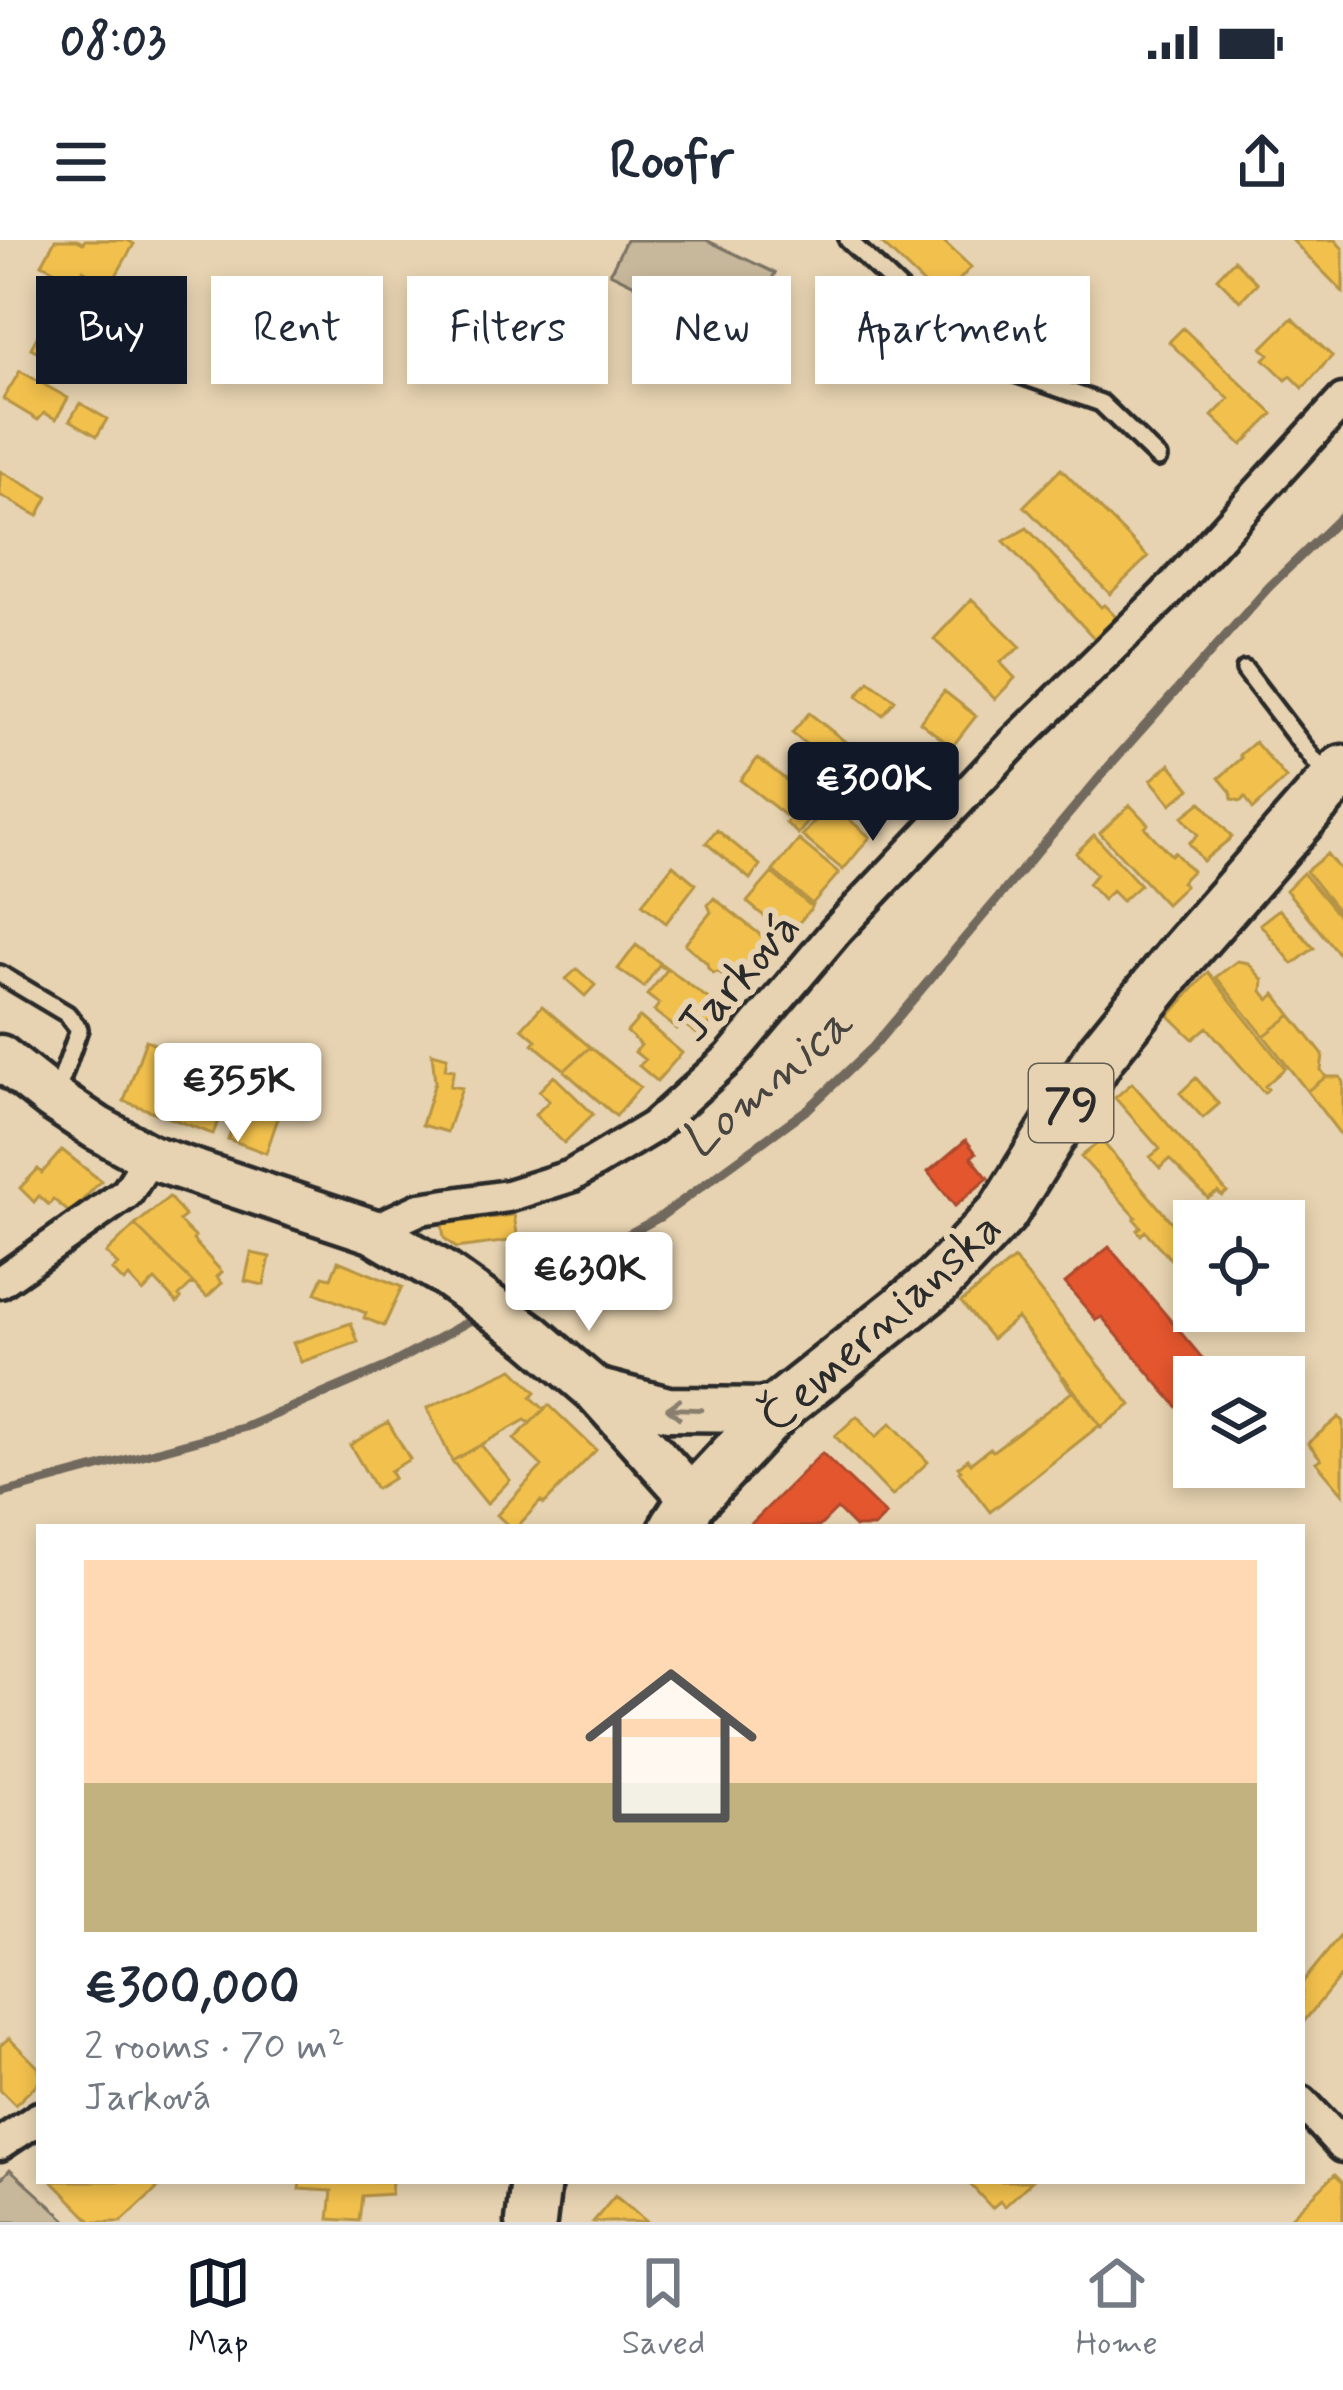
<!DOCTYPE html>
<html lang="en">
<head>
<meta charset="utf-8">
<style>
	body { margin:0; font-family:Mynerve,sans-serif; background:#f6f6f7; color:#1f2937; height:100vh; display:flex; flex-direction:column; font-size:45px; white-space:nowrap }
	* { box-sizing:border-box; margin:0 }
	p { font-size:39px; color:#747a83 }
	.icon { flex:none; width:66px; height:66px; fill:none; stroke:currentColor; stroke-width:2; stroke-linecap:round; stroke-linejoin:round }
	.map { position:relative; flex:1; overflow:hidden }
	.sheet { position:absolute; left:36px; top:1284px; width:1269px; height:660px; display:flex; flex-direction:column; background:#fff; border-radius:0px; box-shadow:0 6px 18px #0003 }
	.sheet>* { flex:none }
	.banner { position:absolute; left:36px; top:36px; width:1272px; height:108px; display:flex; gap:24px }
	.controls { position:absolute; left:1173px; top:960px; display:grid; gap:24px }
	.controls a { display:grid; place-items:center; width:132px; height:132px; border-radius:0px; background:#fff; box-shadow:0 6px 18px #0003; font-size:60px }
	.price { position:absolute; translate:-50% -102px; padding:0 27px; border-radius:12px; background:#fff; color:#222; font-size:39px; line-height:78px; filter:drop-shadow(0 3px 6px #0008) }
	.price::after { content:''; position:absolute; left:50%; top:72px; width:36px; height:27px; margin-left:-18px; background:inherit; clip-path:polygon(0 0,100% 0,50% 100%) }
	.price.selected { background:#111827; color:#fff }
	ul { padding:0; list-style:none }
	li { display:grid; align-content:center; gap:24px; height:636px; padding:0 48px }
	li span { display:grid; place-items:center; height:372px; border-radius:0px; color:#555 }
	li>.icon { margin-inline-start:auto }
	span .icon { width:216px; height:216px; fill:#fffc; stroke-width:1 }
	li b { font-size:51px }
	.chip { padding:0 42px; border-radius:0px; background:#fff; box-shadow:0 6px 18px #0003; font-size:42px; line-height:108px }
	.chip.selected { background:#111827; color:#fff }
	.status { display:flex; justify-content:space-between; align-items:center; height:84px; padding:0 60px; background:#fff; direction:ltr }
	.status svg { height:33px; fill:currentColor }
	header { display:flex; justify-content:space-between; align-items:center; height:156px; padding:0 48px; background:#fff; font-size:54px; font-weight:800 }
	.menu { display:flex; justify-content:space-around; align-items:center; height:168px; border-top:3px solid #e0e1e3; background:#fff; font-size:33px; color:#747a83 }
	.menu a { display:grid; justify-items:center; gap:6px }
	.menu .selected { color:#111827 }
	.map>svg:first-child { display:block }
	.green { fill:#c8b89b; stroke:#7a7263; stroke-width:3 }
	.homes { fill:#f2c14e; stroke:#b69444; stroke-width:3 }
	.shops { fill:#e4572e; stroke:#ac4a2d; stroke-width:3 }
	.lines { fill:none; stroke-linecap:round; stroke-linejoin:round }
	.stream { stroke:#71695d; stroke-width:9 }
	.lane-casing { stroke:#2b2b2b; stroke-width:24 }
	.street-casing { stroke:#2b2b2b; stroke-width:39 }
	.secondary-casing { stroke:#2b2b2b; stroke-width:51 }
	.primary-casing { stroke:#2b2b2b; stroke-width:57 }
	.lane { stroke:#e7d3b1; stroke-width:15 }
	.street { stroke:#e7d3b1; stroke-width:30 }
	.secondary { stroke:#e7d3b1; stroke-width:42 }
	.primary { stroke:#e7d3b1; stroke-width:48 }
	.oneway { stroke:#897f6e }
	.labels { text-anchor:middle; stroke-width:12; stroke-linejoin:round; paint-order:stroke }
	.shield { fill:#e7d3b1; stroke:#635d53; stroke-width:3 }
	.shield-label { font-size:45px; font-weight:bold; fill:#2b2b2b }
	.street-label { font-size:48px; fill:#2b2b2b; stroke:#e7d3b1 }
	.water-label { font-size:51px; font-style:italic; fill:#484540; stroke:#e7d3b1 }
</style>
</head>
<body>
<div class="status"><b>08:03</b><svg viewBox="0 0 49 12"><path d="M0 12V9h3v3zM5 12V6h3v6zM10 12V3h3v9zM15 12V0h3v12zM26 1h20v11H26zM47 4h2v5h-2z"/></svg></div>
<header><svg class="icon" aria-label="menu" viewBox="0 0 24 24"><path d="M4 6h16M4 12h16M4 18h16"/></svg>Roofr<svg class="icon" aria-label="share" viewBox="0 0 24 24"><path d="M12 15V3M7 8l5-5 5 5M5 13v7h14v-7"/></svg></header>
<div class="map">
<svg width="1343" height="1982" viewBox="0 0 1343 1982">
	<rect width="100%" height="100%" fill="#e7d3b1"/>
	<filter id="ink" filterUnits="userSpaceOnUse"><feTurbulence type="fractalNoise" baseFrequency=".00833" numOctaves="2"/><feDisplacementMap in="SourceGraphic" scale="24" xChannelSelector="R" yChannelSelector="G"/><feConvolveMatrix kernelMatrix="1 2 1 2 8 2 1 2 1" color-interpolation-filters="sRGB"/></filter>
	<g filter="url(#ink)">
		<path class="green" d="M626,0h80l69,33 -31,65 -134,-65z
			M10,1929l58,53h-68v-42z"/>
		<path class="homes" d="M55,0h22l6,3 2,-3h42l7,4 -24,42 -27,-16 -6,12 -35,-18z
			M878,0h64l29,27 -30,33z
			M1292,0h43l8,9v43z
			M1234,20l23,23 -17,18 -23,-23z
			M1018,43l51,49 -18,18 -50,-49z
			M50,72l58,31 -20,35 -57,-30z
			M1292,78l40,38 -29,32 -12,-12 -5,4 -22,-21 5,-5 -7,-6z
			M1183,88l90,86 -31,31 -30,-29 17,-17 -60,-57z
			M20,131l48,27 -12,21 -12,-6 -6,7 -35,-21z
			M80,163l27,16 -10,17 -27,-16z
			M1061,229l87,88 -38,37 -86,-88z
			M0,231l48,26 -10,19 -38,-21z
			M1027,288l74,79 3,-2 11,11v4l-21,18 -90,-97z
			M972,359l49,48 -21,15 15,16 -20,21 -61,-60z
			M869,441l26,19 -12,15 -26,-19z
			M944,451l32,25 -24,31 -32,-25z
			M809,473l43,34 -17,21 -43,-35z
			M1255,502l31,36 -33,31 -8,-12 -4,4 -9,-2 -1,-7 -12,-14 23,-20 -2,-3z
			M881,506l42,33 -29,36 -42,-33z
			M758,518l50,39 -3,3 12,11 -19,23 -12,-11 4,-4 -50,-39z
			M1170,524l20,25 -19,15 -20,-24z
			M1201,562l31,35 -29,24 -14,-18 9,-8 -16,-18z
			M1130,565l18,19 -3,4 26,27 3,-3 18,19 -11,11 4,4 -19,18 -66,-71z
			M827,567l5,5 4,-4 34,29 -27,33 -41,-34z
			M717,590l43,35 -10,14 -44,-36z
			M1094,595l46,50 -18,16 -10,-10 -9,9 -15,-16 8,-10 -20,-21z
			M799,600l40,33 -27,31 -39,-33z
			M1327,614l16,20v43l-37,-46z
			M673,625l23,19 -30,39 -24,-19z
			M772,633l40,34 -24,29 -41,-34z
			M1303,633l40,48v38l-57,-69z
			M714,658l64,51 -34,43 -25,-20 -6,1 -5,-5 -1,-5 -22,-19 26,-32 -3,-7z
			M1279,669l35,39 -21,16 -33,-40z
			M636,705l86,64 -22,27 -18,-13 -5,6 -23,-18 5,-7 -12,-9 20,-25 -8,-5 -15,22 -26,-18z
			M1237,721l11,2 15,17 -1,11 7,9 6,-6 16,21 -27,21 -48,-59z
			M577,729l18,16 -10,11 -19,-17z
			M1208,732l77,96 -20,18 3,3 -4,4 -57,-66 -14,12 -24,-23z
			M542,766l48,41 -25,23 -32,-26 3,-4 -14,-12z
			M1291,775l32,40 -2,15 5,7 -19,14 -43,-55z
			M640,777l42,36 -25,28 -18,-15 6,-6 -10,-8 6,-7 -14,-13z
			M146,800l42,19 -3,7 14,6 -3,9 33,12 -16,41 -89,-33z
			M590,807l50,40 -24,29 -52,-45z
			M432,813l15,4 -2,12 9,1 -4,16 12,2 -15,44 -25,-7 13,-43z
			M554,836l39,38 -29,29 -29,-28 14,-14 -10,-10z
			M1326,837h14l3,5v56l-36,-47z
			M1196,838l23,26 -16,14 -23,-25z
			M248,842l38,13 -20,58 -38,-14z
			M1132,843l95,109 -5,4 -4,-4 -10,6 -39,-39 -9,9 -10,-11 10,-8 -45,-51z
			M1101,900l91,106 -17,18 -30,-33 -4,4 -4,-5 4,-3 -7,-8 2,-2 -55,-60z
			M62,910l39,31 -31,32 -17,-14 -4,6 -10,-9 -5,6 -14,-14 18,-19 4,4z
			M169,957l16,19 -6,5 16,16 -2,3 29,32 -5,5 5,6 -15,14 -72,-72z
			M514,975l4,25 -62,8 -12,-10 -2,-14z
			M135,985l58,58 -14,13 2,2 -4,5 -22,-23 -12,12 -14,-15 -5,5 -12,-12 6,-5 -12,-12z
			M251,1013l19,4 -6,28 -19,-4z
			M1014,1019l117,146 -30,22 -84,-109 -25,21 -31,-37z
			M338,1021l64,26 -18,39 -20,-8 2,-5 -50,-20 7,-17 8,2z
			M351,1083l7,19 -57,20 -8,-19z
			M513,1129l23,23 -5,5 13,12 5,-4 -19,18 -5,-3 -73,41 -25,-53z
			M1064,1137l36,48 -110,87 -31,-40 2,-2 -3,-3 10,-8 3,4 19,-15 3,3 79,-59 -10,-14z
			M549,1165l47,45 -52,54 -3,-3 -24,26h-7l-13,-12 45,-49 -28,-27z
			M857,1176l19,21 15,-14 37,39 -36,34 -57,-60z
			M1339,1177l4,5v72l-27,-32 5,-3 -13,-16z
			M388,1182l22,37 -20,12 4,7 -18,11 -26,-44z
			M481,1205l29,35 -23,24 -35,-43z
			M1341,1695l2,38 -41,51v-41z
			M9,1798l30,30v14l-24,23 -15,-15v-44z
			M1335,1934l8,8v40h-57z
			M52,1941h98l7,8 -36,33h-29z
			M300,1941h92l-1,13 -29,2 -3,25 -30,-2 3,-28 -33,-2z
			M967,1941h65l-27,25 -5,-5 -8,7z
			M615,1956l32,26h-54z"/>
		<path class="shops" d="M966,900l10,13 -5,4 17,21 -33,28 -27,-34z
			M1109,1007l109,130h-24v33l-8,7 -84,-100 -6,3 -31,-37z
			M822,1213l64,62 -12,12h-19l-18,-18 -18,18h-71z"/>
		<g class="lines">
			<path class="stream" d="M507,1060l153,-83 149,-109 64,-61 237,-282 159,-178 74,-72
				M0,1254l246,-67 142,-61 94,-52"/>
			<g class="lane-casing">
				<path id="lane" d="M848,0l124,118 129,45 57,55
					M1245,430l81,106
					M0,734l67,40 12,15 -17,49 -9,18"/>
			</g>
			<g class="street-casing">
				<path id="street" d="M372,991l48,-22 88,-13 63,-20 82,-49 76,-69 108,-128 177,-187 150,-147 179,-196
					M0,1042l127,-89 23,-36
					M1302,1862l41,44
					M0,1904l39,-26"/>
			</g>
			<g class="secondary-casing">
				<path id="secondary" d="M0,817l52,41 45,30 53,29 222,74 73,43 87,62 63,54 98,109
					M595,1150l73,19 108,1"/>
			</g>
			<g class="primary-casing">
				<path id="primary" d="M675,1287l18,-28 83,-89 161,-128 66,-70 99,-159 80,-99 161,-184
					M531,1982l5,-41"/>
			</g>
			<use href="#lane" class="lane"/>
			<use href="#street" class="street"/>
			<use href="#secondary" class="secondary"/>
			<use href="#primary" class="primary"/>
		</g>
		<defs><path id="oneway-shaft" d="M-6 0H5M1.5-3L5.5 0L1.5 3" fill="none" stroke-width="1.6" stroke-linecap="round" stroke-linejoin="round" transform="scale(3)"/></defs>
		<use class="oneway" href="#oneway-shaft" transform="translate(684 1169) rotate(-178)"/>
	</g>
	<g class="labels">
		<rect class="shield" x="1029" y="824" width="84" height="78" rx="9"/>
		<g class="shield-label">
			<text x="1071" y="879">79</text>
		</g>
		<g class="street-label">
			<text transform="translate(737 735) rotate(-48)" y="17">Jarková</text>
			<text transform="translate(879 1081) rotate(-42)" y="17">Čemernianska</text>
		</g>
		<g class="water-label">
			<text transform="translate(765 841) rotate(-40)" y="18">Lomnica</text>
		</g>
	</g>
</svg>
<div class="controls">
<a><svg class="icon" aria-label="locate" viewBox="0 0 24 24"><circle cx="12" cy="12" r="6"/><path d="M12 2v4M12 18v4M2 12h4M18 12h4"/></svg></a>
<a><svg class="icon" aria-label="layers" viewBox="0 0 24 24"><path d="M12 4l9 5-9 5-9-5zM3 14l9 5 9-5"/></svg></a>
</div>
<b class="price selected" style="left:873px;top:604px">€300K</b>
<b class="price" style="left:238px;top:905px">€355K</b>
<b class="price" style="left:589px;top:1094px">€630K</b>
<div class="banner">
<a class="chip selected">Buy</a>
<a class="chip">Rent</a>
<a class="chip">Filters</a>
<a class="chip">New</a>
<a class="chip">Apartment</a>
</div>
<section class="sheet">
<ul>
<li><span style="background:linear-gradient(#ffd9b3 60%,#c2b280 0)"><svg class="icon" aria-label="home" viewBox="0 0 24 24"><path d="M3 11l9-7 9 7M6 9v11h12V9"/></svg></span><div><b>€300,000</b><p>2 rooms · 70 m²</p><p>Jarková</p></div></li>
</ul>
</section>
</div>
<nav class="menu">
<a class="selected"><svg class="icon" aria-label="map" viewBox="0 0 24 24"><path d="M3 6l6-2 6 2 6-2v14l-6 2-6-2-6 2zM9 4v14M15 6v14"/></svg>Map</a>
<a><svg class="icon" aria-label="saved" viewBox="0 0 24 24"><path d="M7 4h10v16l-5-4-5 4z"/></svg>Saved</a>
<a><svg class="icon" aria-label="home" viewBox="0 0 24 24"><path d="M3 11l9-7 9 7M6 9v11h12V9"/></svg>Home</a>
</nav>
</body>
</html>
